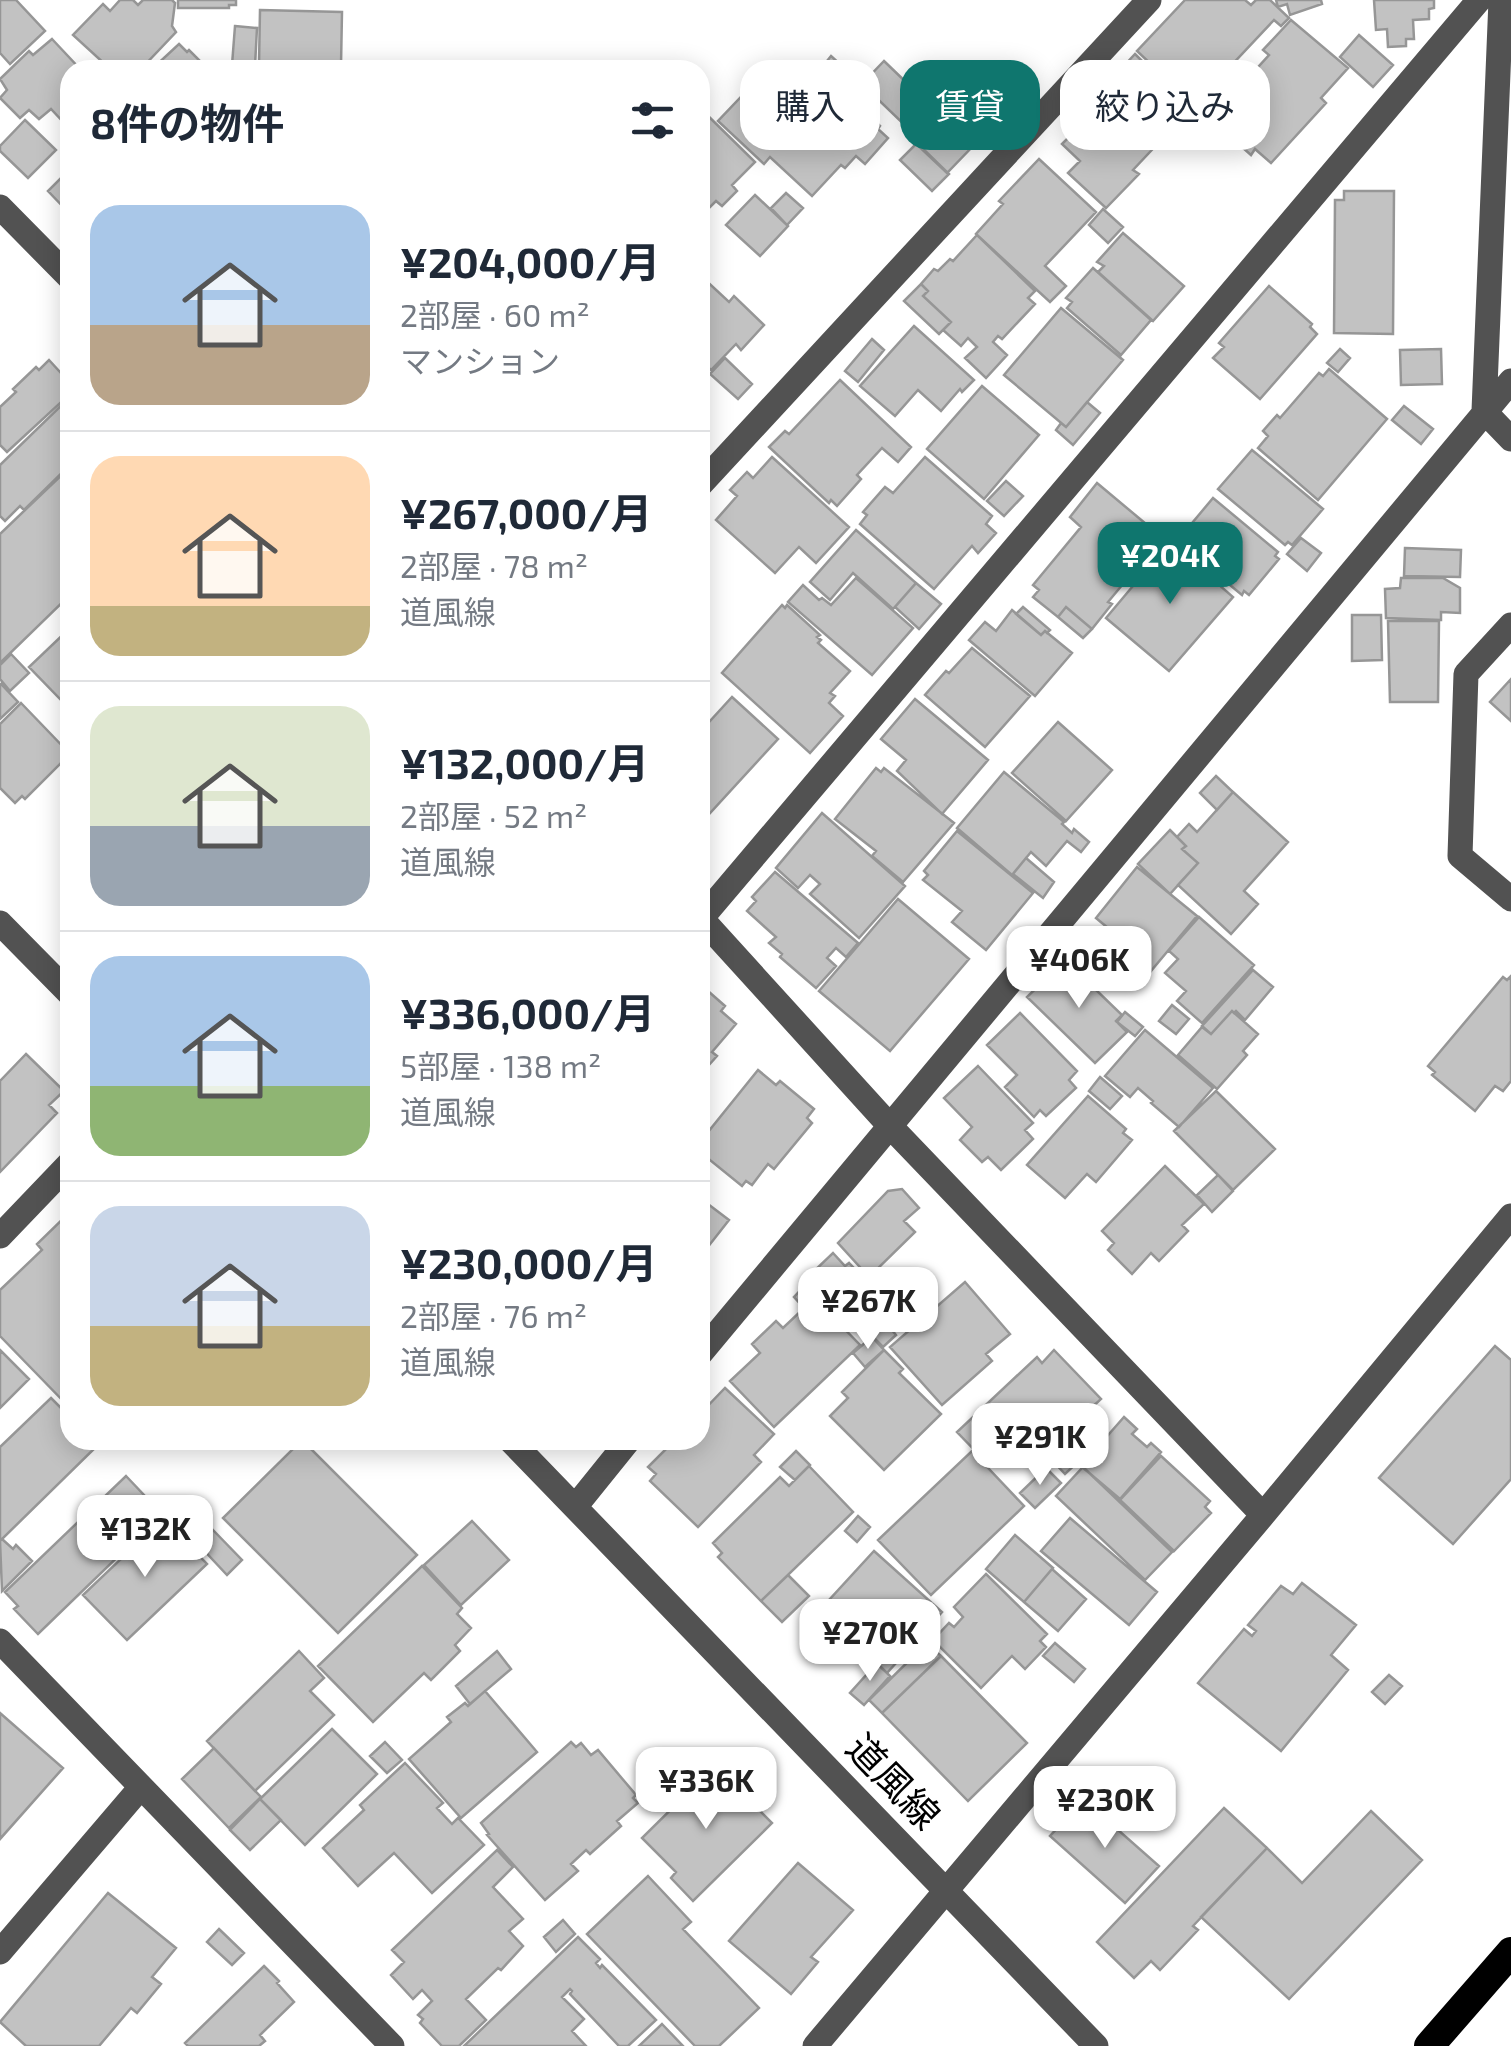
<!DOCTYPE html>
<html lang="ja">
<head>
<meta charset="utf-8">
<style>
	body { margin:0; font-family:"Exo 2","Noto Sans JP",sans-serif; background:#f2f2f3; color:#1f2937; height:100vh; display:flex; flex-direction:column; font-size:38px; white-space:nowrap }
	* { box-sizing:border-box; margin:0 }
	p { font-size:32px; color:#747a83 }
	.icon { flex:none; width:55px; height:55px; fill:none; stroke:currentColor; stroke-width:2; stroke-linecap:round; stroke-linejoin:round }
	.map { position:relative; flex:1; overflow:hidden }
	.side { position:absolute; left:60px; top:60px; width:650px; height:1390px; display:flex; flex-direction:column; background:#fff; border-radius:30px; box-shadow:0 5px 25px #0003 }
	.side>* { flex:none }
	.guide { position:absolute; left:740px; top:60px; width:620px; height:90px; display:flex; gap:20px }
	.price { position:absolute; translate:-50% -85px; padding:0 22px; border-radius:20px; background:#fff; color:#222; font-size:32px; line-height:65px; filter:drop-shadow(0 2px 5px #0008) }
	.price::after { content:''; position:absolute; left:50%; top:60px; width:30px; height:22px; margin-left:-15px; background:inherit; clip-path:polygon(0 0,100% 0,50% 100%) }
	.price.current { background:#0f766e; color:#fff }
	ul { padding:0; list-style:none }
	li { display:flex; align-items:center; gap:30px; height:250px; padding:0 30px }
	li+li { border-top:2px solid #e0e1e3 }
	li span { display:grid; place-items:center; flex:none; width:280px; height:200px; border-radius:30px; color:#555 }
	li>.icon { margin-inline-start:auto }
	span .icon { width:120px; height:120px; fill:#fffc; stroke-width:1 }
	li b { font-size:42px }
	h2 { display:flex; justify-content:space-between; align-items:center; height:120px; padding:0 30px; font-size:42px }
	.pill { padding:0 35px; border-radius:30px; background:#fff; box-shadow:0 5px 25px #0003; font-size:35px; line-height:90px }
	.pill.current { background:#0f766e; color:#fff }
	.map>svg:first-child { display:block }
	.building { fill:#c2c2c2; stroke:#969696; stroke-width:2.5 }
	.lines { fill:none; stroke-linecap:round; stroke-linejoin:round }
	.minor { stroke:#525252; stroke-width:25 }
	.highway { stroke:#000; stroke-width:30 }
	.labels { text-anchor:middle; stroke-width:8; stroke-linejoin:round; paint-order:stroke }
	.street-label { font-size:38px; fill:#000; stroke:#fff }
</style>
</head>
<body>
<div class="map">
<svg width="1511" height="2046" viewBox="0 0 1511 2046">
	<rect width="100%" height="100%" fill="#fff"/>
	<path class="building" d="M0,0h16l29,31 -35,33 -10,-11z
		M120,0h13l5,5 5,-5h29l3,3 -3,23 4,6 -36,38 -10,-2 -8,2 -9,-8 -5,5 -35,-32 30,-31 7,7z
		M178,0h58v5h-7v3h-51z
		M1185,0h60l6,5 5,-5h14l19,18 -8,8 -7,-6 -80,85 -57,-54z
		M1276,0h45l1,4 -32,11 -3,-11 -9,3z
		M1374,0h60v8l-5,1v10l-16,1 1,19h-8v7l-18,1 -1,-18 -11,1z
		M260,10l82,2 -1,53 -82,-1z
		M1291,20l57,48 -27,30 5,5 -55,60 -16,-14 -4,6 -36,-32 6,-6 -5,-4 53,-58 -6,-5z
		M235,26l22,2 -2,38 -23,-1z
		M1359,35l34,30 -20,22 -33,-30z
		M52,39l29,31h-11v51l-4,4 -15,-16 -12,10 -10,-9 -9,8 -20,-20 7,-8 -7,-11 29,-28 4,4z
		M179,44l8,8 2,-2 20,20h-58z
		M1135,54l30,30 -13,13 -30,-29z
		M831,56l34,31 -7,8 17,15 -6,5 11,11 -2,3 10,9 -23,26 -9,-8 -11,12 -4,-3 -29,31 -42,-39 -6,7 -46,-43 41,-43 5,4 2,-2 26,23 26,-27 -6,-5 8,-8 3,3z
		M884,61l53,51 -22,23 -53,-51z
		M1121,69l57,53 -45,48 6,4 -33,34 -38,-35 12,-12 -18,-17 16,-16 -6,-6z
		M1178,93l18,18 -12,11 -18,-16z
		M700,108l55,54 -23,23 5,6 -15,15 -6,-5 -7,7 -9,-8z
		M937,112l36,34 -26,27 -36,-34z
		M25,120l31,30 -28,28 -28,-27v-5z
		M917,143l32,31 -17,17 -32,-31z
		M1039,159l57,53 -51,54 21,20 -16,16 -74,-68 27,-30 -4,-3z
		M70,169v45l-22,-23z
		M1344,191h50l-1,143 -59,-1 1,-133h9z
		M786,193l17,15 -16,17 -16,-17z
		M755,195l33,31 -28,30 -34,-31z
		M1103,209l20,18 -15,16 -19,-18z
		M1123,233l61,53 -31,35 -55,-49 6,-6 -7,-4z
		M977,235l58,56 -7,7 7,6 -33,35 -4,-3 -5,6 14,13 -21,23 -21,-20 12,-11 -9,-9 -7,8 -18,-16 8,-8 -28,-26 5,-5 -7,-7 13,-15 4,2 12,-12 3,2z
		M1093,268l58,52 -30,35 -54,-47 5,-6 -6,-4z
		M700,275l29,27 5,-6 30,29 -23,25 -5,-6 -25,26 -11,-10z
		M921,284l7,7 -5,5 28,26 -12,12 -35,-33z
		M1269,286l43,38 -2,3 7,7 -57,65 -47,-41 11,-11 -5,-4z
		M1061,308l62,52 -57,67 -62,-52z
		M914,326l60,54 -12,12 -2,-3 -19,22 -23,-21 -23,26 -35,-30z
		M872,339l12,11 -26,32 -13,-11z
		M1340,349l10,9 -12,14 -11,-9z
		M1441,349l1,35 -41,1 -1,-35z
		M725,358l27,26 -14,15 -28,-25z
		M49,360l21,23v11l-63,58 -7,-7v-38l16,-15 -3,-3 23,-22 3,3z
		M1329,369l58,50 -69,81 -60,-52 10,-12 -5,-5 14,-16 3,3 39,-45 4,3z
		M840,380l71,67 -13,15 -16,-14 -25,27 4,4 -24,27 -6,-6 -2,3 -60,-56 16,-16 4,3z
		M982,386l57,49 -55,64 -57,-50z
		M70,397v68l-46,45 -4,-4 -15,15 -5,-5v-51z
		M1087,402l13,11 -27,32 -17,-15 5,-7 5,4z
		M1404,406l29,23 -12,15 -29,-24z
		M1252,450l71,59 -31,36 -4,-3 -3,3 -67,-56z
		M772,457l77,70 -33,36 -17,-16 -24,26 -59,-53 21,-24 -7,-6 17,-18 6,6z
		M925,457l67,59 -6,8 10,9 -18,20 -6,-7 -38,43 -74,-65 7,-9 -4,-3 22,-25 8,6z
		M70,467v128l-70,68v-129z
		M1006,481l17,15 -19,20 -17,-15z
		M1097,483l55,46 -4,5 7,6 -16,18 4,2 -35,42 4,2 -20,25 -26,-22 -8,10 -25,-20 6,-7 -6,-5 48,-58 -11,-10z
		M1213,498l65,54 -3,4 4,3 -30,36 -5,-4 -2,4 -65,-54z
		M856,530l60,53 -23,26 -40,-36 -23,27 -20,-18z
		M1301,538l20,15 -14,18 -20,-17z
		M1170,542l63,55 -64,74 -63,-53z
		M1405,548l56,2 -1,27 -56,-1z
		M856,578l57,50 -41,47 -84,-73 15,-17 16,15 3,-2 9,7z
		M1401,578h42l17,10v25l-19,-1v8l-55,-2 -1,-29 15,-1z
		M916,583l25,21 -22,25 -24,-22z
		M782,605l3,3 2,-3 33,30 -3,2 4,3 -3,3 32,28 -20,22 5,3 -6,7 14,13 -33,37 -88,-80z
		M1023,607l27,23 -3,3 -2,-2 -4,4 -25,-21z
		M1066,607l26,22 -9,9 -25,-21z
		M1012,610l29,25 4,-4 27,22 -37,43 -66,-56 16,-18 11,9z
		M1352,615h29l1,45 -30,1z
		M1388,621h51l-1,81h-48z
		M70,628v68l-7,6 -34,-35z
		M972,648l58,48 -45,51 -60,-52 21,-24 3,2z
		M11,654l18,19 -19,18 -10,-12v-14z
		M1511,679v42l-21,-19z
		M1,684l17,18 -18,17v-34z
		M732,697l46,42 -78,85v-92z
		M915,699l73,61 -46,54 -45,-43 9,-11 -25,-21z
		M21,703l49,51 -45,45 -3,-3 -7,7 -15,-15v-64z
		M1058,722l54,48 -46,51 -54,-48z
		M876,768l5,4 3,-4 70,55 -51,59 -31,-26 4,-5 -41,-32z
		M1004,772l60,50 -2,2 10,9 2,-4 15,13 -8,10 -14,-11 -21,25 -15,-14 -19,23 -55,-47z
		M1216,776l17,16 -16,18 -17,-17z
		M1233,792l55,50 -44,49 14,13 -27,30 -53,-49 20,-22 -16,-14 4,-3 -9,-9 12,-13 8,8z
		M822,813l83,73 -46,52 -49,-44 10,-10 -10,-9 -12,13 -22,-20z
		M1170,830l16,16 -4,3 16,14 -28,31 -32,-30z
		M957,831l76,62 -47,57 -34,-28 10,-11 -39,-31 5,-5 -4,-4z
		M1026,858l28,24 -11,16 -30,-24z
		M1137,867l60,49 -51,61 -22,-18 8,-11 -36,-30z
		M775,872l83,71 -12,14 -10,-9 -9,10 9,8 -20,22 -36,-31 2,-3 -13,-11 7,-6 -29,-26 9,-10 -4,-4z
		M898,899l71,60 -79,92 -71,-60z
		M1199,917l55,48 -52,58 -25,-22 9,-10 -21,-18 13,-14 -9,-8z
		M1065,960l57,55 -6,6 11,11 -32,31 -68,-66z
		M1253,970l20,17 -28,33 -9,-9 -2,2 -2,-2 -21,23 -9,-8z
		M1511,976v105l-8,10 -8,-5 -20,25 -43,-36 3,-3 -7,-6 75,-89 4,3z
		M700,984l25,22 -4,5 15,13 -24,28 5,4 -17,19z
		M1172,1005l17,14 -13,15 -17,-13z
		M1232,1011l26,23 -15,17 4,4 -30,34 -39,-34 24,-28 9,7z
		M1125,1012l18,15 -8,9 -18,-14z
		M1020,1013l57,58 -8,9 7,8 -30,28 -6,-6 -6,7 -29,-30 12,-12 -30,-30z
		M1145,1030l68,58 -34,39 -28,-24 2,-2 -15,-13 -8,9 -25,-21z
		M26,1054l38,37 -15,14 8,8 -57,59v-91z
		M978,1066l55,57 -8,7 8,9 -32,31 -13,-13 -6,5 -22,-22 12,-13 -28,-29z
		M758,1070l18,15 4,-4 34,28 -7,9 5,5 -38,46 -6,-5 -16,21 -6,-4 -4,5 -42,-34v-10z
		M1100,1077l22,19 -12,13 -21,-18z
		M1216,1091l59,58 -42,41 -59,-59z
		M1088,1096l38,33 -3,4 9,7 -36,42 -9,-8 -22,24 -38,-33z
		M1165,1166l39,38 -22,21 6,6 -29,30 -8,-8 -19,21 -24,-24 6,-7 -12,-12z
		M1218,1175l15,16 -21,21 -15,-17z
		M902,1189l17,19 -15,13 11,11 -46,45 -31,-34 50,-52z
		M700,1198l29,22 -29,37z
		M70,1212v196l-70,-72v-46l42,-40 -5,-6z
		M833,1253l12,13 4,-3 54,56 -11,11 4,5 -13,12 -72,-73z
		M810,1280l26,27 -7,6 -3,-3 -11,10 -21,-23z
		M965,1282l45,52 -24,20 6,7 -50,44 -52,-58z
		M803,1309l11,11 12,-10 34,35 -86,82 -44,-46 30,-28 -8,-9 24,-23 7,7z
		M872,1337l12,13 -19,17 -12,-14z
		M1495,1346l16,14v119l-58,65 -74,-66z
		M0,1350l29,29 -29,29z
		M884,1350l19,19 -4,4 42,41 -57,56 -54,-54 18,-18 -6,-6z
		M1054,1350l47,49 -62,58 -20,-22 -31,29 -31,-32 80,-75 5,6z
		M725,1388l49,46 -20,21 7,7 -63,65 -48,-46 6,-7 -8,-7 27,-27h25v-26z
		M51,1398l19,19v23h23l5,5 -98,96v-94z
		M1124,1417l13,12 -5,5 15,13 4,-4 10,9 -41,47 -39,-33z
		M1084,1430l13,14 -32,30 -13,-14z
		M302,1440l115,115 -79,78 -115,-115z
		M796,1451l14,14 -15,15 -15,-13z
		M972,1451l52,55 -93,89 -53,-55z
		M1161,1456l49,45 -5,6 6,6 -37,38 -54,-51z
		M809,1466l44,46 -92,89 -43,-44 4,-4 -9,-10 67,-66 9,9z
		M1083,1467l89,85 -27,28 -89,-84z
		M1046,1468l15,15 -26,25 -15,-15z
		M126,1476l36,38 -124,120 -24,-25 4,-3 -13,-14z
		M858,1516l12,11 -13,15 -12,-11z
		M198,1518l12,14 -12,10 -12,-15z
		M1070,1518l87,74 -28,33 -88,-74z
		M163,1519l44,45 -80,76 -44,-45z
		M472,1521l37,39 -48,45 -37,-40z
		M213,1530l29,30 -15,15 -28,-30z
		M1015,1535l38,33 -29,34 -38,-33z
		M2,1539l11,10 3,-4 16,16 -30,30 -2,-50z
		M874,1551l68,61 -55,61 -68,-62z
		M422,1566l40,42 -5,6 14,14 -16,17 5,6 -29,29 -7,-7 -51,49 -55,-56z
		M1052,1569l34,30 -28,32 -34,-29z
		M986,1574l61,60 -7,7 6,6 -21,22 -13,-13 -31,32 -48,-48 16,-17 5,4 9,-10 -9,-10z
		M788,1575l21,21 -27,26 -21,-21z
		M1302,1583l54,42 -25,30 17,15 -67,81 -83,-68 46,-54 8,7 4,-5 -8,-6 33,-39 12,8z
		M827,1619l34,30 -8,8 -12,-10 2,-2 -21,-20z
		M927,1643l14,13 -59,57 -13,-13z
		M1055,1643l30,26 -11,13 -31,-26z
		M299,1651l25,27 -14,13 24,24 -79,76 -48,-50z
		M497,1651l14,18 -41,35 -14,-18z
		M941,1656l86,87 -59,58 -86,-88z
		M877,1663l13,13 -26,29 -14,-12z
		M1389,1675l13,11 -17,18 -13,-12z
		M485,1691l52,61 -76,66 -52,-59 42,-37 -4,-5 18,-14 3,3z
		M0,1713l63,55 -63,71z
		M332,1729l45,45 -72,71 -45,-46z
		M385,1742l17,18 -15,13 -17,-17z
		M571,1742l5,5 5,-4 10,12 7,-5 38,45 -3,3 5,5 -21,18 4,5 -31,28 -4,-4 -15,14 7,7 -33,29 -58,-65 2,-1 -8,-11z
		M214,1748l47,49 -32,31 -47,-49z
		M405,1763l38,40 -6,5 15,16 6,-6 26,27 -52,48 -38,-40 -36,33 -35,-38 41,-38 -4,-5z
		M715,1766l57,57 -79,78 -22,-23 5,-6 -34,-34z
		M260,1799l21,21 -31,30 -20,-20z
		M1084,1800l75,66 -34,37 -75,-67z
		M1224,1808l43,40 -74,78 5,4 -38,40 -9,-9 -17,17 -37,-36z
		M1371,1811l51,49 -133,139 -88,-82 66,-69 35,35z
		M497,1850l16,17 -20,20 30,32 -14,12 14,15 -22,24 -3,-2 -32,31 20,21 -27,26h-17l-22,-23 3,-4 -5,-4 14,-14 -10,-11 -9,9 -22,-24 13,-13 -12,-12z
		M798,1863l55,47 -42,47 7,5 -27,32 -62,-53z
		M648,1876l43,46 -8,7 76,79 -40,38h-24l-108,-112z
		M108,1893l68,55 -24,29 9,7 -24,29 -6,-5 -32,38h-73l-26,-24z
		M563,1920l12,14 -19,18 -12,-15z
		M219,1929l25,24 -12,12 -25,-23z
		M578,1937l22,22 -4,4 4,5 2,-3 54,55 -28,26h-9l-49,-52 2,-3 -2,-2 -8,8 22,22 -12,12 14,15h-122z
		M264,1966l15,15 -2,2 17,19 -34,33 5,6 -6,5h-71l-3,-3z
		M662,2024l21,22h-44z"/>
	<g class="lines">
		<path class="minor" d="M1501,0l-17,411 27,28
			M0,207l70,71
			M700,485l449,-485
			M1511,625l-45,49 -6,182 51,43
			M700,917l189,208 374,390
			M700,920l779,-920
			M0,923l70,71
			M0,1236l70,-73
			M700,1354l811,-973
			M510,1440l586,606
			M575,1507l54,-67
			M0,1641l392,405
			M0,1952l141,-165
			M815,2046l448,-531 248,-299"/>
		<path class="highway" d="M1429,2046l82,-94"/>
	</g>
	<g class="labels">
		<g class="street-label">
			<text transform="translate(893 1782) rotate(46)" y="13">道風線</text>
		</g>
	</g>
</svg>
<b class="price current" style="left:1170px;top:607px">¥204K</b>
<b class="price" style="left:1079px;top:1011px">¥406K</b>
<b class="price" style="left:868px;top:1352px">¥267K</b>
<b class="price" style="left:1040px;top:1488px">¥291K</b>
<b class="price" style="left:145px;top:1580px">¥132K</b>
<b class="price" style="left:870px;top:1684px">¥270K</b>
<b class="price" style="left:706px;top:1832px">¥336K</b>
<b class="price" style="left:1105px;top:1851px">¥230K</b>
<div class="guide">
<a class="pill">購入</a>
<a class="pill current">賃貸</a>
<a class="pill">絞り込み</a>
</div>
<section class="side">
<h2>8件の物件<svg class="icon" aria-label="filters" viewBox="0 0 24 24"><path d="M4 7h16M4 17h16"/><circle cx="9" cy="7" r="2"/><circle cx="15" cy="17" r="2"/></svg></h2>
<ul>
<li><span style="background:linear-gradient(#a9c7e8 60%,#b9a48a 0)"><svg class="icon" aria-label="home" viewBox="0 0 24 24"><path d="M3 11l9-7 9 7M6 9v11h12V9"/></svg></span><div><b>¥204,000/月</b><p>2部屋 · 60 m²</p><p>マンション</p></div></li>
<li><span style="background:linear-gradient(#ffd9b3 75%,#c2b280 0)"><svg class="icon" aria-label="home" viewBox="0 0 24 24"><path d="M3 11l9-7 9 7M6 9v11h12V9"/></svg></span><div><b>¥267,000/月</b><p>2部屋 · 78 m²</p><p>道風線</p></div></li>
<li><span style="background:linear-gradient(#dfe7d0 60%,#9aa5b1 0)"><svg class="icon" aria-label="home" viewBox="0 0 24 24"><path d="M3 11l9-7 9 7M6 9v11h12V9"/></svg></span><div><b>¥132,000/月</b><p>2部屋 · 52 m²</p><p>道風線</p></div></li>
<li><span style="background:linear-gradient(#a9c7e8 65%,#8fb573 0)"><svg class="icon" aria-label="home" viewBox="0 0 24 24"><path d="M3 11l9-7 9 7M6 9v11h12V9"/></svg></span><div><b>¥336,000/月</b><p>5部屋 · 138 m²</p><p>道風線</p></div></li>
<li><span style="background:linear-gradient(#c9d6e8 60%,#c2b280 0)"><svg class="icon" aria-label="home" viewBox="0 0 24 24"><path d="M3 11l9-7 9 7M6 9v11h12V9"/></svg></span><div><b>¥230,000/月</b><p>2部屋 · 76 m²</p><p>道風線</p></div></li>
</ul>
</section>
</div>
</body>
</html>
